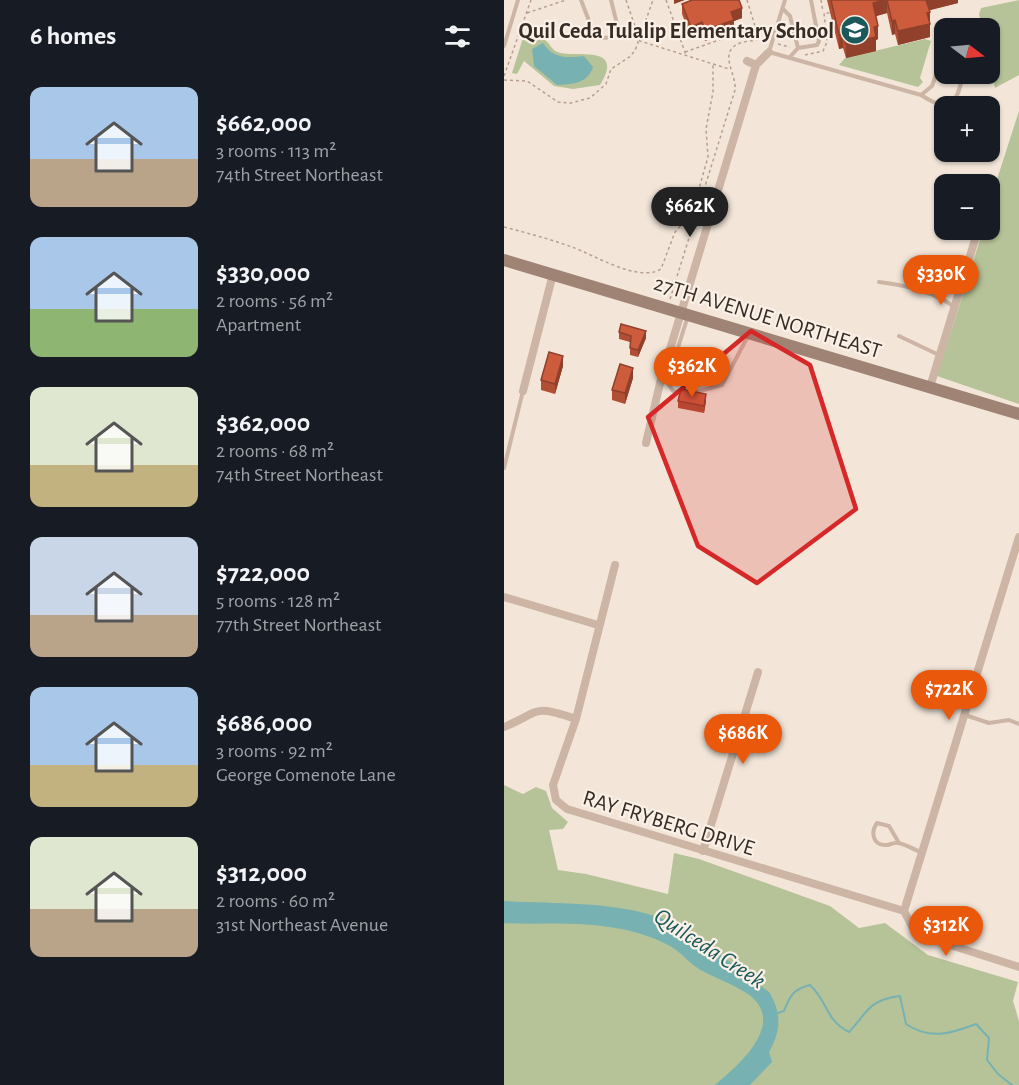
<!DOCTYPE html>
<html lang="en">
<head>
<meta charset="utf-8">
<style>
	body { margin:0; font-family:"Alegreya Sans",sans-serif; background:#20242c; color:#f1f3f6; height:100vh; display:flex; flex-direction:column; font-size:22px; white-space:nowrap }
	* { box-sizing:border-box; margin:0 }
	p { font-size:20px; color:#9ea1a6 }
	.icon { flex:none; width:33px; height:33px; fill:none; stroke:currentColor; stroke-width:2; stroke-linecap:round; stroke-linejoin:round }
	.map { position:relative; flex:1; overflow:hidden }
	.drawer { display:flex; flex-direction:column; background:#171b24; width:504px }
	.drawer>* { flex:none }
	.needle { width:39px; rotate:106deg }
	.tools { position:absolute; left:430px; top:18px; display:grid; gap:12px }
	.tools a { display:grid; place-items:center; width:66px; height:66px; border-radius:12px; background:#171b24; box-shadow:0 2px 4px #0004; font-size:30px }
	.price { position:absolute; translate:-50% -51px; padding:0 14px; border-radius:21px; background:#ea580c; color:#fff; font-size:20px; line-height:39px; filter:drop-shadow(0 2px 3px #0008) }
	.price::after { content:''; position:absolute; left:50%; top:36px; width:18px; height:14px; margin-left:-9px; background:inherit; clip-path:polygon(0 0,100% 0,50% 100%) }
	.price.on { background:#222; color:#fff }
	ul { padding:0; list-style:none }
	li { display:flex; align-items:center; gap:18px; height:150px; padding:0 30px }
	li span { display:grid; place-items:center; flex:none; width:168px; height:120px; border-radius:12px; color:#555 }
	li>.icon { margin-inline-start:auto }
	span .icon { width:72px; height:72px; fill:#fffc; stroke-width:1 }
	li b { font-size:26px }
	h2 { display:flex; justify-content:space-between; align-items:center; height:72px; padding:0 30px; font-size:26px }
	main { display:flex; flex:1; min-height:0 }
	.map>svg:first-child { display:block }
	.green { fill:#b6c398 }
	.water { fill:#77b1b2 }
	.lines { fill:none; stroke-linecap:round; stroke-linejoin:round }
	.stream { stroke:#77b1b2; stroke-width:2 }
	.path { stroke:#b79f8f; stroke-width:1.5; stroke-dasharray:3 3; stroke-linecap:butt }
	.lane { stroke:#ccb5a5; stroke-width:4 }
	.street { stroke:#ccb5a5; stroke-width:8 }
	.secondary { stroke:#9f8476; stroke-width:12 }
	.wall { fill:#b04f34 }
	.shaded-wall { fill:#90402b }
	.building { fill:#cd5c3d; stroke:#90402b; stroke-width:1.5 }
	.marked { fill:#d62828; fill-opacity:0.2; stroke:#d62828; stroke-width:4.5; stroke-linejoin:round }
	.labels { text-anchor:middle; stroke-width:4.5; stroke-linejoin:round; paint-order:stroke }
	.poi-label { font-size:22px; font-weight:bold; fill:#372b26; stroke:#faf0e6; text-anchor:end }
	.street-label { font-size:22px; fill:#372b26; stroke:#faf0e6 }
	.water-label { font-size:24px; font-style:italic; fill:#1a585a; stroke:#faf0e6 }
</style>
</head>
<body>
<main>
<section class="drawer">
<h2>6 homes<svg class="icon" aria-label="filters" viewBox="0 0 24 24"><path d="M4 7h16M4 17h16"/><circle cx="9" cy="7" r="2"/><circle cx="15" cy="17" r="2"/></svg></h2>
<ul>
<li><span style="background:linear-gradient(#a9c7e8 60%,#b9a48a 0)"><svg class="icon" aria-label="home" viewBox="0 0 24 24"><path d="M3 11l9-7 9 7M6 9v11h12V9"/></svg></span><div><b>$662,000</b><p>3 rooms · 113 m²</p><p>74th Street Northeast</p></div></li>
<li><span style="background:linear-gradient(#a9c7e8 60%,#8fb573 0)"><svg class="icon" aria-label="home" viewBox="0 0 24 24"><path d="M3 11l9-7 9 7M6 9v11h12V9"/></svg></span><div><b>$330,000</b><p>2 rooms · 56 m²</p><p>Apartment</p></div></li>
<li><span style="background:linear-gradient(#dfe7d0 65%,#c2b280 0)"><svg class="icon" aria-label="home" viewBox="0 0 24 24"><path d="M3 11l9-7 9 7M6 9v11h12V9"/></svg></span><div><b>$362,000</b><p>2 rooms · 68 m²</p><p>74th Street Northeast</p></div></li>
<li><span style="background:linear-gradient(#c9d6e8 65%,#b9a48a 0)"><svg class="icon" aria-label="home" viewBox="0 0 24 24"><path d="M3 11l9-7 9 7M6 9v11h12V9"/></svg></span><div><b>$722,000</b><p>5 rooms · 128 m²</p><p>77th Street Northeast</p></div></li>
<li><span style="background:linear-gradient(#a9c7e8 65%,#c2b280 0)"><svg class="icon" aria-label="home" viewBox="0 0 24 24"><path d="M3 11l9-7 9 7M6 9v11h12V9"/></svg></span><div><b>$686,000</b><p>3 rooms · 92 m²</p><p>George Comenote Lane</p></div></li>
<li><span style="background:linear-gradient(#dfe7d0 60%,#b9a48a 0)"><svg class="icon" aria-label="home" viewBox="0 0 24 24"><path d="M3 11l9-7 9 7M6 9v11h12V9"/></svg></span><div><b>$312,000</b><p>2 rooms · 60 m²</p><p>31st Northeast Avenue</p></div></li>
</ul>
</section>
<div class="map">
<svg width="515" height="1085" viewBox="0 0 515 1085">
	<rect width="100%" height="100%" fill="#f3e6d9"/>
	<path class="green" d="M515,0v75l-24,13 -5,-22v-38h-8l-3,-14 2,-6z
		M26,35c4,1 10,2 14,4 7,5 7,12 17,14 17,4 64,-8 39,32l-27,4 -19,-3 -30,-25 -7,13 -5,-1 11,-35z
		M421,39l6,2 -11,37 3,4 -5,5 -79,-22 6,-7z
		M515,111v293l-82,-28 46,-146h7v-29z
		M0,785l19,9 13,-7 10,4 6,17 16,14 -5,7 -14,1 9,40 28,4 82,20 6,-41 25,6 131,47 29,22 26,-5 43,32 90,27 -5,19 6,20v64h-515z"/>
	<path class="water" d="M39,43c10,16 24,15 41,13l9,11c-6,17 -20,17 -36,18l-23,-19 -2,-17z
		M0,901c49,3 103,0 151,15 35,11 84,54 114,76 13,21 12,39 0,60l3,10 -22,23h-35c24,-20 73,-62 33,-91 -15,-10 -33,-16 -49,-25 -10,-6 -18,-17 -29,-23 -18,-10 -39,-16 -61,-19 -34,-6 -70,-2 -105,-4z"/>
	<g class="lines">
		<path class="stream" d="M274,1013l6,-2c6,-16 10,-22 26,-26 19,18 15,35 39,47 19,-20 19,-32 51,-36l6,28c24,16 44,10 70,0l13,14 -2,22 11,14 14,11"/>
		<path class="path" d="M122,0l14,41 89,28
			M162,0l20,55
			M243,0l12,39 6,1
			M317,0l2,12
			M23,13l39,-13
			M274,44l12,3
			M181,52l71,-25
			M301,55l18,-4 4,-9 -3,-29h7
			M0,76l27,-76
			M0,80l23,1 31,21 13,1 19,-5 16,-14 5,-15 20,-13 5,-8 17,-48
			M0,227c23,6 46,12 68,20 22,8 67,36 89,22l14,-37 17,-19 16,-56 -2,-28 7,-37v-28
			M166,299l65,-209c2,-16 -18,-38 5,-47 6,-2 13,-2 19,-4"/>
		<path class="lane" d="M77,0l13,34c9,7 20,4 24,-6l-7,-28
			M281,0l-16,52 152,43c30,20 36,9 42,-21
			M279,9l7,7 8,32 19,-3 2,-4 -8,-41
			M0,46l14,-46
			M286,57l8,-9
			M417,95l11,-9 13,-37
			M375,282c25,3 55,9 75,25
			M395,336l40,19
			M179,393l-10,-2 -6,-9 21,-66
			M189,393l29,-8 26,-49
			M0,468l19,-77
			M461,715l24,8 20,-3 10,4
			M395,843l-10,-17 -12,-3c-6,8 -5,21 7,22 5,1 9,-3 14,-2 8,1 16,7 23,9"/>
		<path class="street" d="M243,61l9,4
			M426,387l47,-154
			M19,391l30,-117
			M142,443l15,-64 95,-314 13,-13
			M111,565l-39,154 -23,66 3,15 11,9 337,102
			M0,597l94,28
			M0,727c38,-16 28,-23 72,-8
			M199,851l55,-179
			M400,911l115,-374
			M400,911l12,23 103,33"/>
		<path class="secondary" d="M0,260l515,154"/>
	</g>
	<path class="wall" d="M186,0h49l3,18 -8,3v9l-29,11 -3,-8 -11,4 -9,-23v-10l8,-3z
		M323,0h131v3l-29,7 1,27 -32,8 -3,-11 -3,1 -5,-22 -11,3 2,23 -2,1v11l-30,7 -3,-10 -4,1z
		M115,332l27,6 -8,19 -8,-2v-13l-11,-3z
		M59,366l-8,28 -14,-4v-10z
		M129,378l-8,26 -13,-4v-10z
		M174,401h28l-2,12 -26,-5z"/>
	<path class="shaded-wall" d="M170,0h11l-11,4z
		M383,0v13l-14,4v-14z
		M423,0h31v3l-31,8z
		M238,8v10l-8,3v9l-29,11v-11l26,-18z
		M426,12v25l-32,8v-14l29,-18z
		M391,20v14l-3,1v-14z
		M198,22v11l-11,4v-10z
		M374,26v13l-2,1v11l-30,7v-14l28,-17z
		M339,34v14l-4,1v-14z
		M142,331v7l-8,19v-7z
		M59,356v10l-8,28v-10z
		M129,368v10l-8,26v-11z
		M202,394v7l-2,12v-7z"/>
	<path class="building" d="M188,0h47l3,8 -11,4 3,8 -29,10 -3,-8 -11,5 -9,-23z
		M327,0h54l-12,3 5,23 -4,1 2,10 -30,7 -3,-10 -4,1z
		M383,0h39l4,12 -3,1 3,11 -32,7 -3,-11 -3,1z
		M117,324l25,7 -8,19 -8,-2 1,-12 -12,-4z
		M45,352l14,4 -8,28 -14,-4z
		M116,364l13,4 -8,25 -13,-3z
		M177,389l25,5 -2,12 -26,-5z"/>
	<path class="marked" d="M247,331l59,34 46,144 -99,74 -59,-37 -50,-129z"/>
	<defs>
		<g id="school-disc" transform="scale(1.5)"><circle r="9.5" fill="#1a585a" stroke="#faf0e6"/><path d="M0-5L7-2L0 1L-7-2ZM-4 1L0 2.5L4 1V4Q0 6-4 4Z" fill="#fff"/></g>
	</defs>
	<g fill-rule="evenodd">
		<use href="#school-disc" x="351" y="30"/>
	</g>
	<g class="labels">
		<g class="poi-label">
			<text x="330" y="38">Quil Ceda Tulalip Elementary School</text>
		</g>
		<g class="street-label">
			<text transform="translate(264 316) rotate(17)" y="8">27TH AVENUE NORTHEAST</text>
			<text transform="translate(165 822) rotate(17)" y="8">RAY FRYBERG DRIVE</text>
		</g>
		<g class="water-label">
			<text transform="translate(206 948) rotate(33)" y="8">Quilceda Creek</text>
		</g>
	</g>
</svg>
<div class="tools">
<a><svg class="needle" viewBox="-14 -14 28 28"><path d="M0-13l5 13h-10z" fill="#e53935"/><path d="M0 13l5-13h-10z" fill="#9ea1a6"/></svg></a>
<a>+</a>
<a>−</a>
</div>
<b class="price on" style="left:186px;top:238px">$662K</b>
<b class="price" style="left:437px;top:306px">$330K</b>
<b class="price" style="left:188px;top:398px">$362K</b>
<b class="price" style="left:445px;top:721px">$722K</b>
<b class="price" style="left:239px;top:765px">$686K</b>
<b class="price" style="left:442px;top:957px">$312K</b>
</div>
</main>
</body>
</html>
